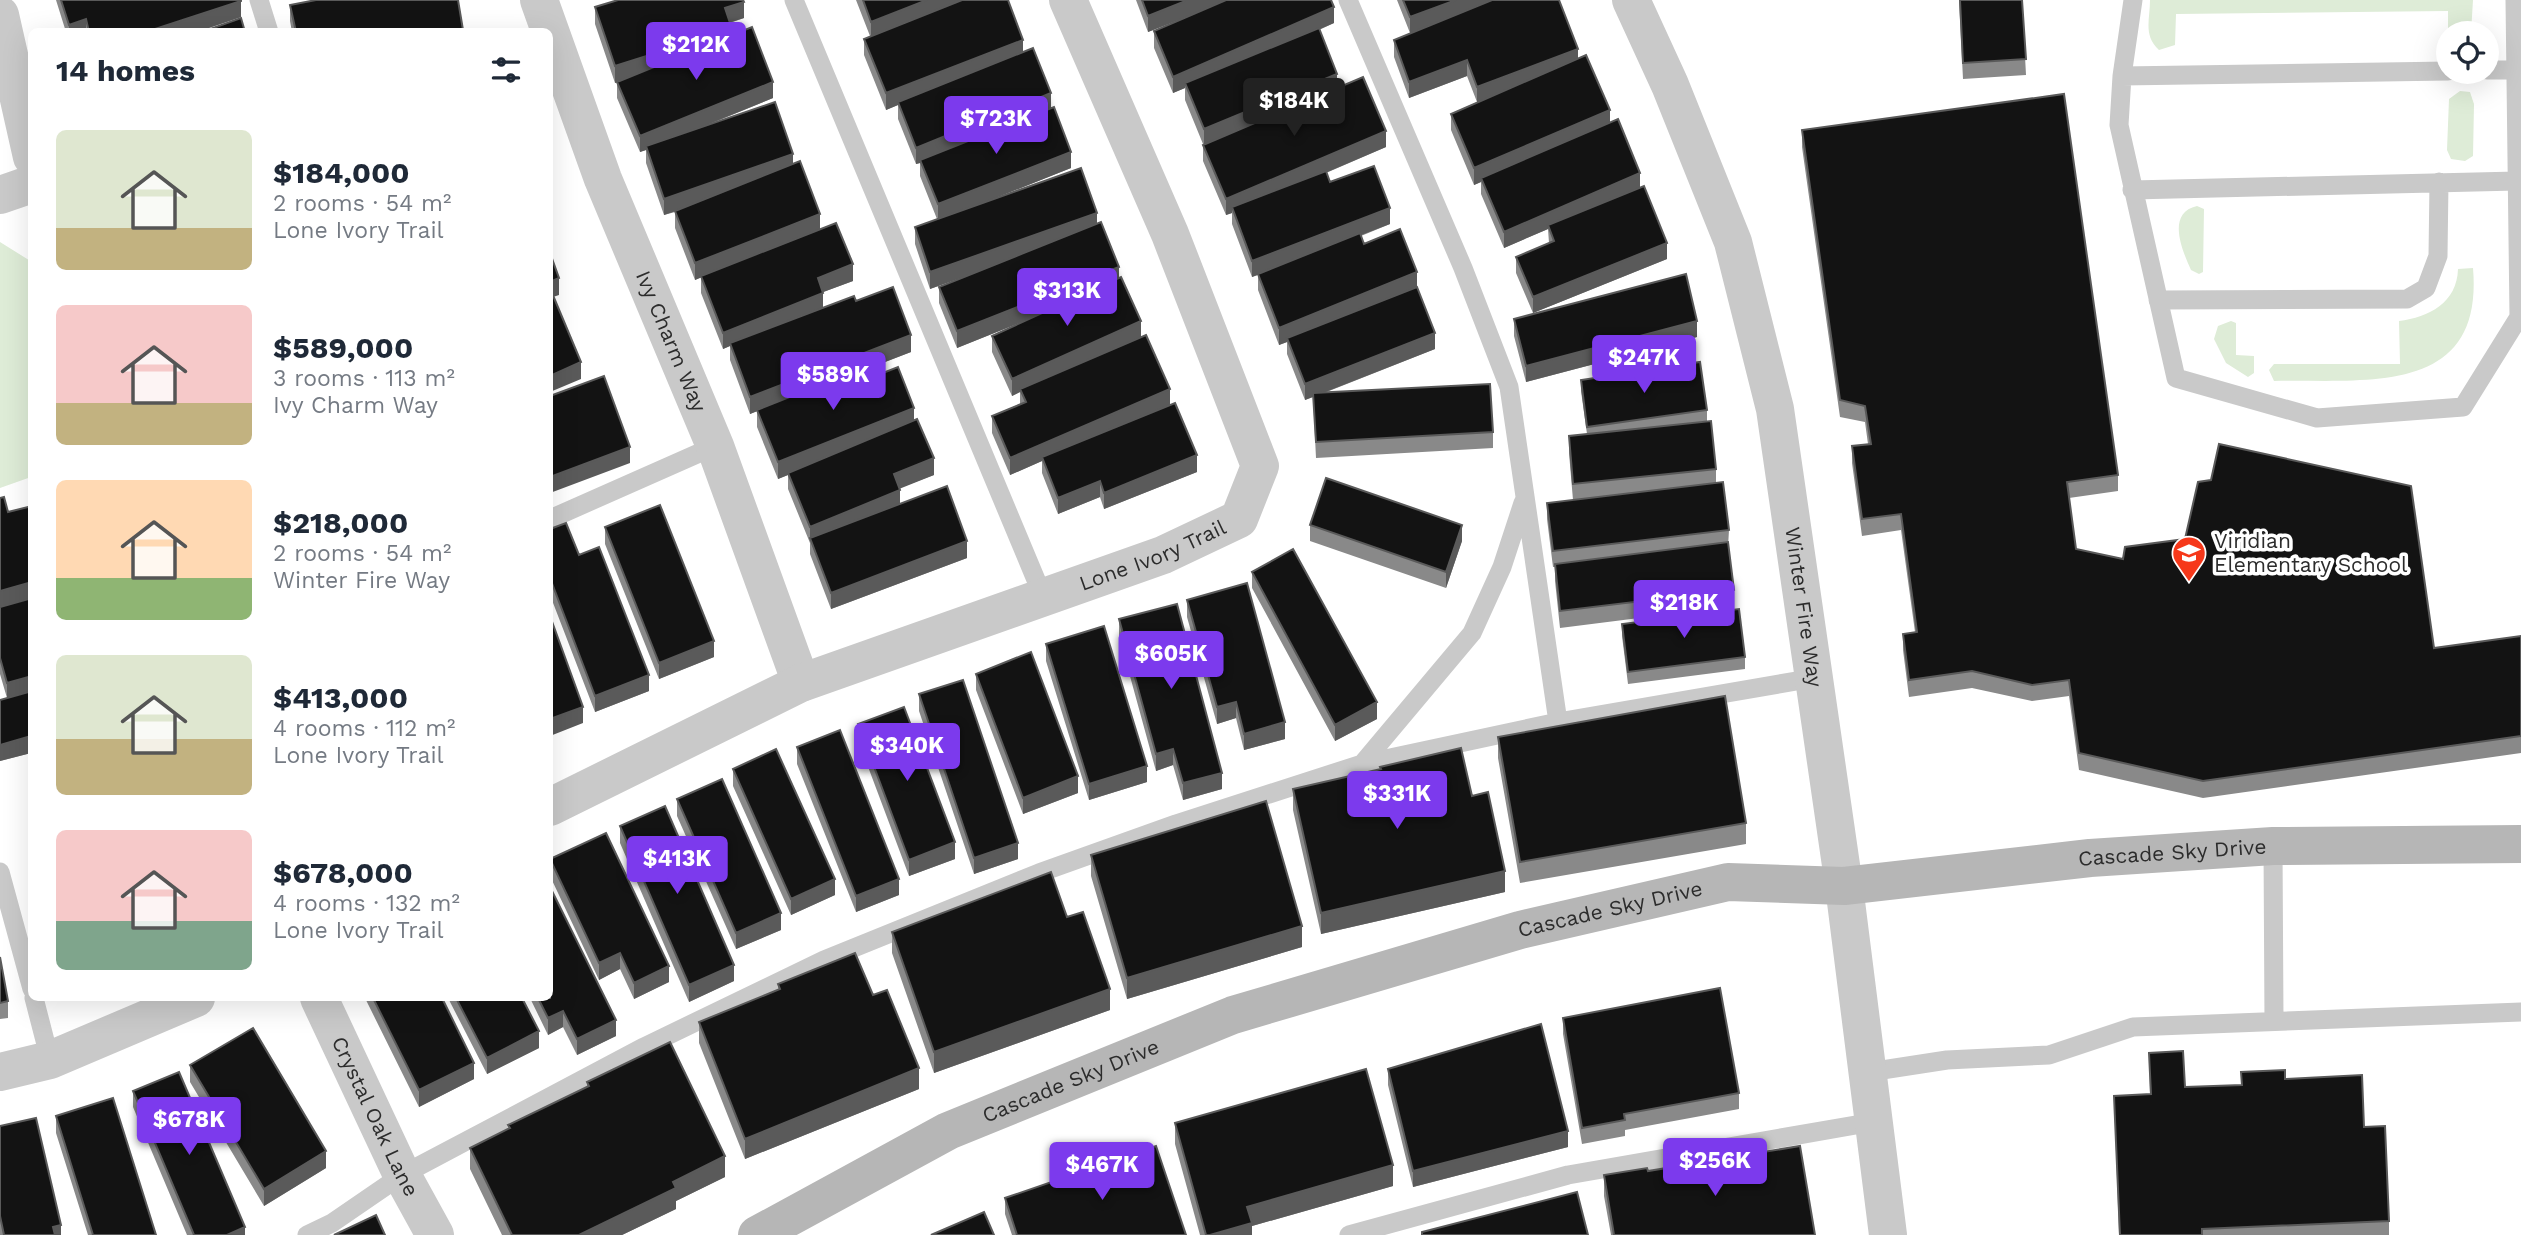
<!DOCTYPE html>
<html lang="en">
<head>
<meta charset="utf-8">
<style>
	body { margin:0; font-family:"Work Sans",sans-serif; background:#f2f2f3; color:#1f2937; height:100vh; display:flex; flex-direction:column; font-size:26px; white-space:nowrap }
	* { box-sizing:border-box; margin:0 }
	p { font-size:23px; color:#747a83 }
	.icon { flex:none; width:38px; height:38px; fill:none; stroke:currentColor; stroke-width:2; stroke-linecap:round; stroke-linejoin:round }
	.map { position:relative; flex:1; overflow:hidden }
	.panel { position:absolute; left:28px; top:28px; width:525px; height:973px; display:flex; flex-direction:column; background:#fff; border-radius:10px; box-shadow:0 7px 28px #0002 }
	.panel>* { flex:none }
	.buttons { position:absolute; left:2436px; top:21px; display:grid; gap:14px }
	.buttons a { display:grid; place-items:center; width:63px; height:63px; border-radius:50%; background:#fff; box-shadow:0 7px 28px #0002; font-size:35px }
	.price { position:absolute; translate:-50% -60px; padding:0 16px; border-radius:7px; background:#7c3aed; color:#fff; font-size:23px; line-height:46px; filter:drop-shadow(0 2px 4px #0008) }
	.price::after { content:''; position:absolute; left:50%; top:42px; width:21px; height:16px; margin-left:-10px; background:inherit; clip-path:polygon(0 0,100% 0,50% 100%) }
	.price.current { background:#222; color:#fff }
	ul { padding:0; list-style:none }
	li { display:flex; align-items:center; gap:21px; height:175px; padding:0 28px }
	li span { display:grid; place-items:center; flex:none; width:196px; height:140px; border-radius:10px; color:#555 }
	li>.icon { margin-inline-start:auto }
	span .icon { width:84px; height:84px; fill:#fffc; stroke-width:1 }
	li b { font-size:30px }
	h2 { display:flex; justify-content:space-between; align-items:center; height:84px; padding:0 28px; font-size:30px }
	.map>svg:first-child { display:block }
	.green { fill:#deecd7 }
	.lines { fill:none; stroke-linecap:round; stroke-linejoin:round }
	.lane { stroke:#c9c9c9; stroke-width:19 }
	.street { stroke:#c9c9c9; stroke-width:38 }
	.secondary { stroke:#b6b6b6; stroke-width:38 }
	.wall { fill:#898989 }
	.shaded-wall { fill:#5a5a5a }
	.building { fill:#131313; stroke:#5a5a5a; stroke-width:2 }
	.labels { text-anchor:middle; stroke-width:7; stroke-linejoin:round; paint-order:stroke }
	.street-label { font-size:21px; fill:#2c2c2c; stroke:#fff }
	.poi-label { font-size:21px; fill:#2c2c2c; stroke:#fff; text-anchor:start }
</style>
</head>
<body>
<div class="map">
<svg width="2521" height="1235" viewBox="0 0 2521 1235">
	<rect width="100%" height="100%" fill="#fff"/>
	<path class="green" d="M2150,0h323l-2,33h-23v10v-32l-272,3 -1,31 -16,5c-16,-15 -9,-30 -9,-50z
		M2460,91l10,1 4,12 -1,52 -8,5 -14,-2 -4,-9 2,-51z
		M2197,206l7,3 -1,63 -4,2 -8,-4c-9,-20 -25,-57 6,-64z
		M0,242l32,20 -1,215 -31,11z
		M2473,268c11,130 -108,111 -199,113l-5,-11 5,-6h126l-1,-43c30,-4 58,-18 59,-52z
		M2231,321l5,2v32l18,1v17l-6,4 -22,-14 -12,-24 4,-13z"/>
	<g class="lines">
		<path class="lane" d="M259,0l10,32
			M794,0l250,599
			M1348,0l115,268 46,119 49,335
			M2133,0l-11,76 -3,49 57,253 141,40 146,-11 56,-90 -4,-317
			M2487,70h29
			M2122,76l326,-5
			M2132,190l385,-9
			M2158,300l249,-1 19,-11 12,-32 1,-74
			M550,519l165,-73
			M1362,764l110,-131 30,-66 21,-64
			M2273,846l1,175
			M0,872l32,117
			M34,998l16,62
			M1869,1072l78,-12 102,-5 84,-28 388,-15
			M307,1235l25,-12 70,-48 242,-128 180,-87 215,-87 137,-49 186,-60 196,-42 256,-44
			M1349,1235l219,-60 305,-53"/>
		<g class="street">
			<path id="s1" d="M539,0l64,179 112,267 86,237"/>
			<path id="s2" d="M1631,0l39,85 63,157 42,167 69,477 44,349"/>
			<path d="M0,15l32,142"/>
			<path d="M0,195l32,-11"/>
			<path id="s3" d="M550,807l251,-124 362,-128 76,-36 21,-53 -90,-232 -102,-234"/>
			<path id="s4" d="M319,998l83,177 33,60"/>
			<path d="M0,1072l50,-12 146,-62"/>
		</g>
		<path class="secondary" id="s5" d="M757,1235l191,-104 285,-116 287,-85 208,-48 116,4 246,-28 183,-12 248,-2"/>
	</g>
	<path class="wall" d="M56,0h185v17l-44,15h-131z
		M458,0l5,32h-171l-2,-11v-16z
		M856,0h152l15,51 28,57 20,60 -89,35 115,21 22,53 22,60 56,135 -93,37 -4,-12 -42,17 -16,-41v-12l-32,14 -18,-42v-17l28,-12v-12l-8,4 -20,-44v-16l30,-14 -65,26 -18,-45v-16l29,-12 -38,14 -15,-45v-17l22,-8 -17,-43v-13l-4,1 -18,-45v-14l-12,5 -22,-55v-16l6,-3z
		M1136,0h195l3,23 -15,7 18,58 49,59 -60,26 4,9 60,42 -29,12 3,8 53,43 18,62 -111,44 169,39v16l-177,10 -3,-61 -8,3 -18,-46v-12l-8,3 -21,-55v-15l-6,2 -20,-53v-11l-6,2 -23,-54v-17l-18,-44v-12l-12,5 -19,-45v-17l34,-15 -40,16z
		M1397,0h162l19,59 62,128 27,72 -134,54 -17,-40v-16l33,-14 -1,-14 -44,19 -23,-54v-12l-7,3 -23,-55v-16l26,-12 -10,-26 -58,22 -15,-41v-17l16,-7z
		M1959,0h63l4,75 -63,4z
		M595,7l149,11 -14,5 2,12 41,63 -70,29 90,37 27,65 33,52 -30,11v16l33,-7 55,51 -60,23 4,9 59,36 20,55 -35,13 1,16 67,54 -136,51 -21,-55v-11l-22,-54v-14l-10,4 -21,-52v-16l-7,3 -20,-54v-14l-7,3 -22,-56v-16l-6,3 -20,-52v-16l-11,3 -18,-52v-13l-6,2 -23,-54v-16l-2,1 -20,-59z
		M1802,130l316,345v16l-49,7 7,51 358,99 87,-12v117l-318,45 -124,-28 -10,-74 -37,5 -60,-13 -63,9 -6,-47v-16l12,-2 -14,-102 -39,6 -10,-73v-17l16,-2 -3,-22 -25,-5 -38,-270z
		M1514,319l183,18 -171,45 -12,-46z
		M1581,380l126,30v11l-22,3 31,45v14l13,47 -1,17 6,43v16l-174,22 -5,-47v-14h-2l-6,-48v-16l26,-3 -4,-47v-17l18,-2 -6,-43z
		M32,485v270l-1,-2 -31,8v-61l7,-2 -7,-24v-176l8,14 23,-6 -1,-4v-16z
		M1310,525l152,16 -16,47 -136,-47z
		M605,527l109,130 -55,22 -54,-135z
		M550,529l29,26 70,136 -54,21 -45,-117z
		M1252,572l125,147 -42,22 -83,-153z
		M1187,600l98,139 -41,11 -8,-32 -19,6 -30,-107z
		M1119,619l103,170 -39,11 -10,-35 -17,6 -37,-135z
		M1622,624l123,33v12l-117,15 -6,-48z
		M1046,644l101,138 -58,18 -43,-139z
		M976,674l102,119 -55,21 -47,-124z
		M919,694l99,165 -44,15 -55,-163z
		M858,724l97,135 -46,17 -51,-136z
		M1498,737l248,86v21l-226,39 -22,-125z
		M797,747l102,148 -43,17 -59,-148z
		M1380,767l92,29 33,96 -184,42 -28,-124v-21l87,-20z
		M733,769l102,126 -44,20 -58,-129z
		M677,799l104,131 -45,19 -59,-133z
		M620,826l114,155 -45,21 -69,-159z
		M1091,855l211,92 -175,52 -36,-123z
		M550,859l119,123 -35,17 -14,-30 -21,11 -49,-104z
		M1067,917l43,93 -176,63 -42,-120v-21z
		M0,957l8,44v17l-8,1z
		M778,984l95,11 46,94 -174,70 -46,-116v-21l79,-32z
		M365,998h77l32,81 -55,28z
		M448,998h74l17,50 -52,26z
		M530,998h20l66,38 -39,19 -14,-28 -15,8z
		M1563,1018l176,75v16l-114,21v6l-43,8 -19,-110z
		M2149,1053l36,34 56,-2v-13l44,7 79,48 25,94v14h-270l-5,-139 36,-2z
		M190,1065l136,103 -62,38 -74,-124z
		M1388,1069l180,78 -155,40 -25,-102z
		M587,1082l138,95 -49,24v8l-54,26h-120l-32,-66v-21l38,-19v-4l79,-38z
		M133,1091l112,144h-58l-54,-128z
		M56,1116l100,119h-68l-32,-102z
		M1175,1123l218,63 -141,40v9h-52l-25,-91z
		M0,1126l61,109h-61z
		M1648,1171l167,64h-204l-7,-39v-21z
		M1005,1198l181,37h-174l-7,-21z"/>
	<path class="shaded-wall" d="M927,0h42l-98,38v-16z
		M1188,0h42l-82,32v-16z
		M1456,0h45l-91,33v-16z
		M241,1v16l-44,15h-51z
		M744,2v16l-19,6v-16z
		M1334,7v16l-147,64 -2,-4v5l-12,5v-16z
		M86,19v13h-17v-7z
		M732,29v16l-117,38v-17z
		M1023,40v16l-125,46v3l-12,5v-17z
		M1578,49v16l-101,39v-17z
		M1467,60v16l-58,22v-16z
		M1337,74v16l-133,56v-17z
		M773,82v16l-126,51 -1,-3v4l-6,2v-16z
		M1051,93v17l-131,50v3l-4,1v-16z
		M1610,110v17l-129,51v4l-7,3v-17z
		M1386,131v16l-152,65 -2,-5v6l-6,2v-16z
		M1071,152v16l-133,53v-17z
		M793,154v17l-129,44v-16z
		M1640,173v16l-92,36v4l-44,19v-16z
		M1390,208v16l-138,53v-16z
		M1097,213v16l-167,60v-17z
		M820,214v16l-125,50v-17z
		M1667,243v16l-134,54v-16z
		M853,264v17l-35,13v-16z
		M1119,267v16l-162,65v-17z
		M1417,272v17l-130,49v4l-8,3v-17z
		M559,278v17l-9,3v-16z
		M823,293v16l-93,34v3l-7,3v-16z
		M1141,321v16l-121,52v3l-8,4v-17z
		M1697,321v16l-171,45v-16z
		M1435,333v16l-130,51v-16z
		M911,335v17l-161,62v-17z
		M581,362v17l-31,13v-16z
		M1170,389v17l-128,51v4l-32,14v-17z
		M914,408v16l-136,55v-17z
		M630,447v16l-80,30v-16z
		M1197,455v17l-93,37v-16z
		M934,458v17l-40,16v-17z
		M1100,481v16l-42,17v-16z
		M900,490v16l-90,32v6v-17z
		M1462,525v16l-16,47v-16z
		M967,541v17l-136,51v-16z
		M32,582v17l-32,9v-17z
		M714,641v16l-55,22v-16z
		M649,675v16l-54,21v-16z
		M32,676v16l-25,7v-16z
		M1236,702v16l-19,6v-17z
		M1377,702v17l-42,22v-16z
		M583,707v16l-33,13v-17z
		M1285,722v17l-41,11v-16z
		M31,736v17l-31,8v-16z
		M1173,749v16l-17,6v-17z
		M1147,766v16l-58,18v-16z
		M1222,773v16l-39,11v-17z
		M1078,776v17l-55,21v-16z
		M955,842v17l-46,17v-16z
		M1018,843v16l-44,15v-16z
		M1505,871v21l-184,42v-21z
		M835,879v16l-44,20v-16z
		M899,879v16l-43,17v-16z
		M781,913v17l-45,19v-16z
		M1302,926v21l-175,52v-21z
		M620,953v16l-21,11v-17z
		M734,965v16l-45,21v-17z
		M669,966v16l-35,17v-16z
		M1110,989v21l-176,63v-21z
		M563,1011v16l-15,8v-17z
		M616,1020v16l-39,19v-16z
		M539,1031v17l-52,26v-16z
		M474,1063v16l-55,28v-17z
		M919,1068v21l-174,70v-20z
		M1568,1131v16l-155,40v-16z
		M326,1151v17l-62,38v-17z
		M725,1156v21l-49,24v8l-54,26h-43l94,-53z
		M1393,1165v21l-141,40v9h-42l37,-28z
		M61,1225v10h-8v-8z
		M245,1227v8h-18z"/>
	<path class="building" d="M61,0h180v1l-95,31h-57l-3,-13 -17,6z
		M316,0h142l5,30 -9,2h-158l-6,-27z
		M618,0h125l1,2 -19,6 7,21 -117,37 -20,-59z
		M863,0h64l-56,22z
		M962,0h46l15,40 -137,53 -22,-54z
		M1142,0h46l-40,16z
		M1226,0h105l3,7 -161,70 -19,-46z
		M1403,0h53l-46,17z
		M1492,0h67l19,49 -101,38 -10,-27 -58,22 -15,-42z
		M1960,0h62l4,59 -63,4z
		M241,18l4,14h-43z
		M752,27l21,55 -133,54 -23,-54z
		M1319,28l18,46 -133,55 -19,-46z
		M1033,48l18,45 -135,55 -18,-46z
		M1586,55l24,55 -136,58 -23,-54z
		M1363,77l23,54 -160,68 -23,-54z
		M2064,94l54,381 -51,7 9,67 47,10 2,-12 60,-8 13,-57 13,-2 8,-36 192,42 23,162 87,-12v100l-318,45 -124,-28 -10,-73 -37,5 -60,-14 -63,9 -6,-46 14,-2 -16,-118 -39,5 -10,-73 19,-2 -6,-38 -25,-6 -38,-270z
		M775,102l18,52 -129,45 -18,-53z
		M1054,107l17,45 -133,52 -18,-44z
		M1618,119l22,54 -136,59 -23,-54z
		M800,161l20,53 -125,49 -20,-52z
		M1374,166l16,42 -138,53 -20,-54 94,-36 4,11z
		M1081,168l16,45 -167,59 -15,-45z
		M1644,186l23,57 -134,54 -17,-40 38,-16 -6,-16z
		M1101,222l18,45 -162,64 -18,-44z
		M836,223l17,41 -35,14 5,15 -100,40 -22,-57z
		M1400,229l17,43 -138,56 -21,-54 102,-41 4,11z
		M550,253l9,25 -9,4z
		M1686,274l11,47 -171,45 -12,-47z
		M1121,277l20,44 -129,58 -20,-43z
		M893,287l18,48 -161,62 -20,-54 124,-47 2,5z
		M1417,287l18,46 -130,51 -18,-46z
		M552,293l29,69 -31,14v-82z
		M1146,335l24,54 -160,69 -18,-42 34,-14 -6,-13z
		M1700,362l7,48 -120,17 -6,-47z
		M898,367l16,41 -136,54 -21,-52 93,-37 5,11z
		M604,376l26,71 -80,30v-81z
		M1490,384l3,48 -177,10 -3,-49z
		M1175,403l22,52 -93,38 -4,-12 -42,17 -16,-41z
		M917,419l17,39 -40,16 6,16 -90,37 -22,-54z
		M1711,421l5,48 -143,15 -4,-48z
		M1326,478l136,47 -16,47 -136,-47z
		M1723,482l6,48 -176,21 -6,-48z
		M947,486l20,55 -136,52 -21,-55z
		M4,497l4,15 24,-6v76l-32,9v-93z
		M660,505l54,136 -55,22 -54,-136z
		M566,523l13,32 20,-8 50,128 -54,21 -45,-118v-49z
		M1728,542l6,48 -174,21 -5,-47z
		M1293,549l84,153 -42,23 -83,-153z
		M1247,583l38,139 -41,12 -8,-32 -19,5 -30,-107z
		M32,598v78l-25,7 -7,-25v-51z
		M1177,604l45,169 -39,10 -10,-34 -17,5 -37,-135z
		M1739,609l6,48 -117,15 -6,-48z
		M550,616l33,91 -33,12z
		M1104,626l43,140 -58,18 -43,-140z
		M1031,652l47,124 -55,22 -47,-124z
		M963,680l55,163 -44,15 -55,-164z
		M32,691v48l-1,-3 -31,9v-45z
		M1725,696l21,127 -226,39 -22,-125z
		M904,707l51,135 -46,18 -51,-136z
		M840,730l59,149 -43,17 -59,-149z
		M1461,748l11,48 16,-4 17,79 -184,42 -28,-124 88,-20 -1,-2z
		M776,749l59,130 -44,20 -58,-130z
		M722,779l59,134 -45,20 -59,-134z
		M1266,801l36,125 -175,52 -36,-123z
		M665,806l69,159 -45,20 -69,-159z
		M606,833l63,133 -35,17 -14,-30 -21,10 -49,-104z
		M1051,872l16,45 16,-5 27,77 -176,63 -42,-120z
		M550,887l66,133 -39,19 -14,-28 -15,7 -10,-20h12z
		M855,953l18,42 14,-5 32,78 -174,71 -46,-117 81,-33 -2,-5z
		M0,957l8,44 -8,2z
		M1720,988l19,105 -115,21 1,6 -43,8 -19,-110z
		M373,998h69l32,65 -55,27z
		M456,998h66l17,33 -52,27z
		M1541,1024l27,107 -155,40 -25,-102z
		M253,1028l73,123 -62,38 -74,-124z
		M670,1042l55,114 -52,26 3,6 -97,47h-67l-42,-87 40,-20 -2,-3 81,-39 -2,-4z
		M2183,1051l2,36 57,-2 -1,-13 44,-2v9l77,-4 2,52 21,-1 4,95 -187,8v6h-82l-6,-139 37,-2 -2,-41z
		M1366,1069l27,96 -146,42 5,16 -42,12h-4l-31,-112z
		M179,1072l66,155 -18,8h-33l-61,-144z
		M113,1098l43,137h-63l-37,-119z
		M36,1118l25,107 -8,2 2,8h-51l-4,-19v-90z
		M1156,1146l30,89h-169l-12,-37z
		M1800,1146l15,89h-201l-10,-60 43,-7 1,3z
		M1577,1192l11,43h-166v-3z
		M984,1212l10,23h-63z
		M376,1215l9,20h-51z"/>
	<defs>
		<g id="school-pin" transform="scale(1.75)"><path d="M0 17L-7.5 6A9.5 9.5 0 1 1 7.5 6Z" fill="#f6381a" stroke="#fff"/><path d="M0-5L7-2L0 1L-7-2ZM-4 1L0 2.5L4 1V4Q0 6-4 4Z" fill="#fff"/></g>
	</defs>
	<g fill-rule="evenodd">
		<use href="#school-pin" x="2189" y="553"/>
	</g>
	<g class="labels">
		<g class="street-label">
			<text dy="7" stroke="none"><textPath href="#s1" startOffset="366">Ivy Charm Way</textPath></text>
			<text dy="7" stroke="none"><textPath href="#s3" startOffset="654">Lone Ivory Trail</textPath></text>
			<text dy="7" stroke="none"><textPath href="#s2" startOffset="635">Winter Fire Way</textPath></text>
			<text dy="7" stroke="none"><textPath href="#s5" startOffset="1484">Cascade Sky Drive</textPath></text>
			<text dy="7" stroke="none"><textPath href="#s5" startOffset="917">Cascade Sky Drive</textPath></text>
			<text dy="7" stroke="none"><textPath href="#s5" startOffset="350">Cascade Sky Drive</textPath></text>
			<text dy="7" stroke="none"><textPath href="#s4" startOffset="131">Crystal Oak Lane</textPath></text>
		</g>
		<g class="poi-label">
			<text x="2214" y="548">Viridian<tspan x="2214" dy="24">Elementary School</tspan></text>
		</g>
	</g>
</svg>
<div class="buttons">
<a><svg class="icon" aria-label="locate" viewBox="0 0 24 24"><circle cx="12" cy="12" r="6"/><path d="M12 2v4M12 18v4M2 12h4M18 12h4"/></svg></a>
</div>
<b class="price" style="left:696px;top:82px">$212K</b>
<b class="price current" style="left:1294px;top:138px">$184K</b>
<b class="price" style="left:996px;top:156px">$723K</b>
<b class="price" style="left:1067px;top:328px">$313K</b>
<b class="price" style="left:1644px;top:395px">$247K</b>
<b class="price" style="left:833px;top:412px">$589K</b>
<b class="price" style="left:1684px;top:640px">$218K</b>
<b class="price" style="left:1171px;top:691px">$605K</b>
<b class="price" style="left:907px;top:783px">$340K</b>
<b class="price" style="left:1397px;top:831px">$331K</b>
<b class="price" style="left:677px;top:896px">$413K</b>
<b class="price" style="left:189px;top:1157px">$678K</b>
<b class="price" style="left:1715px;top:1198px">$256K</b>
<b class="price" style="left:1102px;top:1202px">$467K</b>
<section class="panel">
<h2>14 homes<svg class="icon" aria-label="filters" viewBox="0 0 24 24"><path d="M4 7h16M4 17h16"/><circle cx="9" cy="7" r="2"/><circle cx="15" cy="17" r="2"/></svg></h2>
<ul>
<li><span style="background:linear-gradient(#dfe7d0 70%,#c2b280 0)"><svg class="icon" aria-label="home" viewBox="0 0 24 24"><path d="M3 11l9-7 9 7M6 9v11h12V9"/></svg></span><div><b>$184,000</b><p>2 rooms · 54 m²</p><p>Lone Ivory Trail</p></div></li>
<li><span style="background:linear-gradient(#f6c9c9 70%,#c2b280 0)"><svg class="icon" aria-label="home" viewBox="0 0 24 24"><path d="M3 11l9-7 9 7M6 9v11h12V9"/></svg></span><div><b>$589,000</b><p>3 rooms · 113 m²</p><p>Ivy Charm Way</p></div></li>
<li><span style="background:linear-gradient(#ffd9b3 70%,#8fb573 0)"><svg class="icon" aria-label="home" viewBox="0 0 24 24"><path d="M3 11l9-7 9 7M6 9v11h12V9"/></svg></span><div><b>$218,000</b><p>2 rooms · 54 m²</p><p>Winter Fire Way</p></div></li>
<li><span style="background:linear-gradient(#dfe7d0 60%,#c2b280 0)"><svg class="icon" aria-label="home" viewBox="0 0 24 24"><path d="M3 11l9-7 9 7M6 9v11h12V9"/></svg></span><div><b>$413,000</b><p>4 rooms · 112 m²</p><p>Lone Ivory Trail</p></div></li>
<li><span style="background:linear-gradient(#f6c9c9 65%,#7fa58c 0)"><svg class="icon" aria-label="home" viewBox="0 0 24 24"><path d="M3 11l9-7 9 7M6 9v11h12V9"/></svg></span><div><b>$678,000</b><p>4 rooms · 132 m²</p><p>Lone Ivory Trail</p></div></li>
</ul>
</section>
</div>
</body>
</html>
